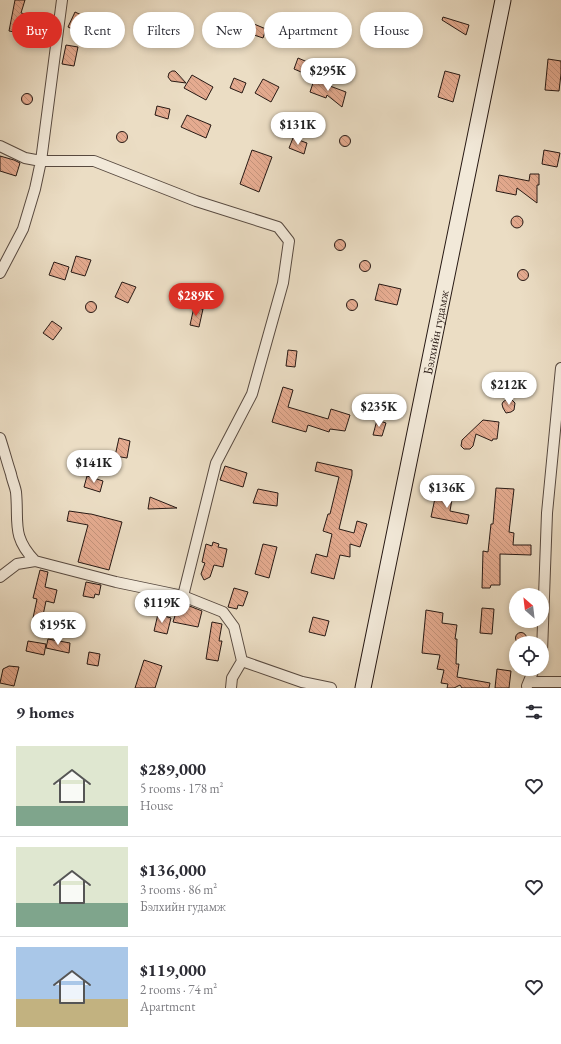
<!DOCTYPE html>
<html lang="en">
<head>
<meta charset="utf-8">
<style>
	body { margin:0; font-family:"EB Garamond",serif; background:#f7f7f7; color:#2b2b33; height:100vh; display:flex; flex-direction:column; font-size:15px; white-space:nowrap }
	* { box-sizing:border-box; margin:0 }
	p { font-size:13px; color:#7c7c81 }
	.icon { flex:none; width:22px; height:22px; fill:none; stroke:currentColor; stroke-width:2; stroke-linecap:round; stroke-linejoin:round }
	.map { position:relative; height:688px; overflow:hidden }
	.drawer { display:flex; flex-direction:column; background:#fff; flex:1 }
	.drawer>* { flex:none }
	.guide { position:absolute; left:12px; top:12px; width:537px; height:36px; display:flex; gap:8px }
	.needle { width:26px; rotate:332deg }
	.buttons { position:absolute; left:509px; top:588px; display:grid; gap:8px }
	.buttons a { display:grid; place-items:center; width:40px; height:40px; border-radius:50%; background:#fff; box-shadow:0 2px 6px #0003; font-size:20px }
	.price { position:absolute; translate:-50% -34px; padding:0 9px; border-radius:14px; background:#fff; color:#222; font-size:13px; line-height:26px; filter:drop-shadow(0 1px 2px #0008) }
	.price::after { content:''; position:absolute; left:50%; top:24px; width:12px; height:9px; margin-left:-6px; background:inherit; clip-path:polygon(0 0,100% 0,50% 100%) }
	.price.current { background:#d93025; color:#fff }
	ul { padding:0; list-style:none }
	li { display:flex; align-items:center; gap:12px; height:100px; padding:0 16px }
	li+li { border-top:1px solid #e1e1e2 }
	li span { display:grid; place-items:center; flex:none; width:112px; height:80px; border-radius:0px; color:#555 }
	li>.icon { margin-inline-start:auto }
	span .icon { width:48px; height:48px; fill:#fffc; stroke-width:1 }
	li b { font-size:17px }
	h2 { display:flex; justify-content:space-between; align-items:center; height:48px; padding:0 16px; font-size:17px }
	.tag { padding:0 14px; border-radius:18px; background:#fff; box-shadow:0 2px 6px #0003; font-size:14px; line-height:36px }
	.tag.current { background:#d93025; color:#fff }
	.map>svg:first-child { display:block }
	.building { fill:url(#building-back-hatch); stroke:#271914 }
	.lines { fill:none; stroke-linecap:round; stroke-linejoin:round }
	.minor-casing { stroke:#584a40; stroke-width:12 }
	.secondary-casing { stroke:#271914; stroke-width:17 }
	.minor { stroke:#f2e9d9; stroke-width:10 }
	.secondary { stroke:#f2e9d9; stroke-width:15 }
	.labels { text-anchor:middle; stroke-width:3.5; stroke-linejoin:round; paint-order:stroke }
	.street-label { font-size:13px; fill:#271914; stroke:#f2e9d9 }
</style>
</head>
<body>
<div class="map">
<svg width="561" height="688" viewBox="0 0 561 688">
	<defs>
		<pattern id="building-back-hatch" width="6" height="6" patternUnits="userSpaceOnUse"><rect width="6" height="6" fill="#e5ab90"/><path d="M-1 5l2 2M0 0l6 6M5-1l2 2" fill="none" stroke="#c4937b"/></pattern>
	</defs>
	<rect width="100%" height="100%" fill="#ebddc4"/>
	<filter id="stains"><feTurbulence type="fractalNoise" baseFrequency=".005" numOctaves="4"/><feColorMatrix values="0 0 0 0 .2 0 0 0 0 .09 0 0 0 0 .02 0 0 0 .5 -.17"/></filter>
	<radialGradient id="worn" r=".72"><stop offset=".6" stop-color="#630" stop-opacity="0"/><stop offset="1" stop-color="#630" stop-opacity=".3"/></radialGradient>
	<path class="building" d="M15,0h10l-4,13 9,2 -4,19 -17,-3z
		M75,12l15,7 -7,15 -15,-7z
		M443,17l26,8 -3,10 -24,-15z
		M254,24l12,5 -3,9 -12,-4z
		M66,45l12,2 -4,19 -12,-2z
		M298,58l19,8 -4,11 -19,-8z
		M548,59l13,2v13l-2,17 -14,-1z
		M172,71h3l2,2 9,10 -15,-2 -3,-4 1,-4z
		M445,71l15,4 -7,27 -15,-5z
		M192,75l21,12 -7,13 -22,-12z
		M234,78l12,5 -4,10 -12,-5z
		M263,79l16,8 -8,15 -16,-9z
		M311,79l35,13 -4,15 -15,-12 -1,3 -16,-6 3,-9 -3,-3z
		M21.5 99a5.5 5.5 0 1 1 11 0a5.5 5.5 0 1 1-11 0Z
		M157,106l13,3 -2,10 -13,-4z
		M187,115l24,10 -5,13 -25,-11z
		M116.5 137a5.5 5.5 0 1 1 11 0a5.5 5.5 0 1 1-11 0Z
		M339.5 141a5.5 5.5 0 1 1 11 0a5.5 5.5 0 1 1-11 0Z
		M293,138l14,5 -3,11 -15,-6z
		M252,150l20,7 -13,35 -19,-8z
		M544,150l16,3 -3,14 -15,-3z
		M0,156l14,4 6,3 -4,13 -16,-5z
		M530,174h9v11h-2v18l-20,-15 -1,7 -20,-4 3,-16 30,6z
		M511 222a6 6 0 1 1 12 0a6 6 0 1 1-12 0Z
		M334.5 245a5.5 5.5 0 1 1 11 0a5.5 5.5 0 1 1-11 0Z
		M76,256l15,4 -6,16 -14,-4z
		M359.5 266a5.5 5.5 0 1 1 11 0a5.5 5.5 0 1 1-11 0Z
		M54,262l15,5 -4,13 -16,-5z
		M517.5 275a5.5 5.5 0 1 1 11 0a5.5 5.5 0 1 1-11 0Z
		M122,282l14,5 -8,16 -13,-6z
		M379,284l22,5 -4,16 -22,-5z
		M346.5 305a5.5 5.5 0 1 1 11 0a5.5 5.5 0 1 1-11 0Z
		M85.5 307a5.5 5.5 0 1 1 11 0a5.5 5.5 0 1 1-11 0Z
		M194,307l9,2 -4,18 -9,-2z
		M52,321l10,7 -9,12 -10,-7z
		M288,350l9,1 -2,16 -9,-1z
		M283,387l10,3 -5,17 40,12 3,-10 19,6 -5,16 -15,-2 -1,3 -21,-7 -2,7 -34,-10z
		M507,399h4l4,4 -1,7 -3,2 -5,1 -3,-5 -1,-4 1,-2z
		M377,420l9,3 -4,13 -9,-1z
		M483,420l16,2 -2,17h-4l-1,2 -16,-7 -3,12 -3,3h-6l-3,-3 1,-6z
		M119,438l11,3 -3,17 -12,-2z
		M317,462l35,8v5l-13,54 15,4 3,-12 10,3 -7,23 -10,-3v13l-10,-2 -6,24 -23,-6 5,-19 11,3 5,-23 -9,-3 5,-17h2l9,-37 -24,-6z
		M225,466l22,7 -4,14 -23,-7z
		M87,476l16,5 -3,11 -16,-5z
		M496,488l18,1 -5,43 5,1 -1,12h18v10l-31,-1v31h-9l-1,3h-8l1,-37 5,1 3,-28h2z
		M258,489l20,4 -1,13 -24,-3z
		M437,489l10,2 -1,7 6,1 -2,12 19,4 -2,9 -36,-7z
		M150,497l27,11h-1l-28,1z
		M69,511l21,3h1l31,8 -13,48 -31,-8 10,-37 -21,-4z
		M213,542l6,2 -1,3 9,2 -4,18 -9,-2 -4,12 -6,3 -3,-6 4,-11 -3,-1 4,-18 6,2z
		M263,544l14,3 -8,31 -14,-4z
		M40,570l8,2 -3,15 12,3 -3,13 -8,-2 -4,19 -9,-2 4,-19 -4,-1z
		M86,582l15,3 -2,10 -4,-1 -1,4 -11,-2z
		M234,588l14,4 -5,14 -5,-1 -1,4 -9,-2z
		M179,603l8,2 15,6 -4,16 -25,-5z
		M482,608l12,1 -2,25 -12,-1z
		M426,610l17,3 -1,10 15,2 -2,14h2l-1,25h3l-2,13 33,6 -1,5h-27l-2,-3 -6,3h-7l1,-4 -7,-1 3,-13 -7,-1 3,-14 -18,-2z
		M158,614l13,4 -4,16 -13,-3z
		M313,617l16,4 -4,15 -16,-4z
		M212,622l10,2 -3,17h3l-4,20 -12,-2z
		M515.5 638a5.5 5.5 0 1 1 11 0a5.5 5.5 0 1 1-11 0Z
		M48,639l22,4 -1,10 -23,-5z
		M28,641l18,3 -2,11 -18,-4z
		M89,652l11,2 -2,12 -11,-2z
		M144,660l18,6 -7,22h-20z
		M9,666l10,1 -5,19 -14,-3 3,-14z
		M497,669l14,2 -2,17h-14z"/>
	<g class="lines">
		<g class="minor-casing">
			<path id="minor" d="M0,146l25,12 16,3h53l102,40 82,26 11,14 -6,42 -31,111 -36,69 -33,133
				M0,273l23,-44 12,-40 6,-28 21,-161
				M0,438c4,12 7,24 11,36 1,6 4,12 5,18 3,30 -5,44 19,69
				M0,577l17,-13 18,-3 81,21 67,14 40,16 11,15 8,34 60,21 29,6
				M542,652l5,-139 14,-145
				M529,682h32
				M527,686l7,-17
				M231,688l1,-10 10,-17"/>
		</g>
		<g class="secondary-casing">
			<g id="secondary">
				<path id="s1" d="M363,688l140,-688"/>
			</g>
		</g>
		<use href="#minor" class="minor"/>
		<use href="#secondary" class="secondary"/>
	</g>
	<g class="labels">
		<g class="street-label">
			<text dy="5" stroke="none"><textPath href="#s1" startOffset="363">Бэлхийн гудамж</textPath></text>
		</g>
	</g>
	<rect width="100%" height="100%" filter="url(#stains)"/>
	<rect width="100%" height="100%" fill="url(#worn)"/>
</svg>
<div class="buttons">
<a><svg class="needle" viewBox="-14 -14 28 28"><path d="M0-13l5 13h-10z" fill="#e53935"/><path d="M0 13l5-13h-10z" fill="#7c7c81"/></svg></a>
<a><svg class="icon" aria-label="locate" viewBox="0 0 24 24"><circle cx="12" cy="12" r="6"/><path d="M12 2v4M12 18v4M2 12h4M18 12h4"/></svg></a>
</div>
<b class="price" style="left:328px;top:92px">$295K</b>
<b class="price" style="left:298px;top:146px">$131K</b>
<b class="price current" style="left:196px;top:317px">$289K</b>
<b class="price" style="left:509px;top:406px">$212K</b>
<b class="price" style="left:379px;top:428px">$235K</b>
<b class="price" style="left:94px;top:484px">$141K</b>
<b class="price" style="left:447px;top:509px">$136K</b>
<b class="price" style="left:162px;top:624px">$119K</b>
<b class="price" style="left:58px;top:646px">$195K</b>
<div class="guide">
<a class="tag current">Buy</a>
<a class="tag">Rent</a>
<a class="tag">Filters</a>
<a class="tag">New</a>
<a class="tag">Apartment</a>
<a class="tag">House</a>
</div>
</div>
<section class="drawer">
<h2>9 homes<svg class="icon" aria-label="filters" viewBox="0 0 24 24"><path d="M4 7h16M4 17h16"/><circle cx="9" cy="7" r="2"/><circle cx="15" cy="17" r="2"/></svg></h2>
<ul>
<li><span style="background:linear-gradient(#dfe7d0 75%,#7fa58c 0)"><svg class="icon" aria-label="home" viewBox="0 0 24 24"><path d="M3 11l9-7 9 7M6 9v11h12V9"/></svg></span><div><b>$289,000</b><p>5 rooms · 178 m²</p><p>House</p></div><svg class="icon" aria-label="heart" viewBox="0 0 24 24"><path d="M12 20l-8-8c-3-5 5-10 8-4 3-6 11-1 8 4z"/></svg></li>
<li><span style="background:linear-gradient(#dfe7d0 70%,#7fa58c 0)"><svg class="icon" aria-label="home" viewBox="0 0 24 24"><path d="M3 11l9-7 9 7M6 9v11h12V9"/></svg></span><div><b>$136,000</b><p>3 rooms · 86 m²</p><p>Бэлхийн гудамж</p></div><svg class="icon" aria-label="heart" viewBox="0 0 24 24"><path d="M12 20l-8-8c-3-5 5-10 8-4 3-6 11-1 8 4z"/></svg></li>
<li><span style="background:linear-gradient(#a9c7e8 65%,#c2b280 0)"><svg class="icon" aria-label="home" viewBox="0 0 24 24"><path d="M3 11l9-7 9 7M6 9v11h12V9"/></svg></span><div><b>$119,000</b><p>2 rooms · 74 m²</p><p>Apartment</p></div><svg class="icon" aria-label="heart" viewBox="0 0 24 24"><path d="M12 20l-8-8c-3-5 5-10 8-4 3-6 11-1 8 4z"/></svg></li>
</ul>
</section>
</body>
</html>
